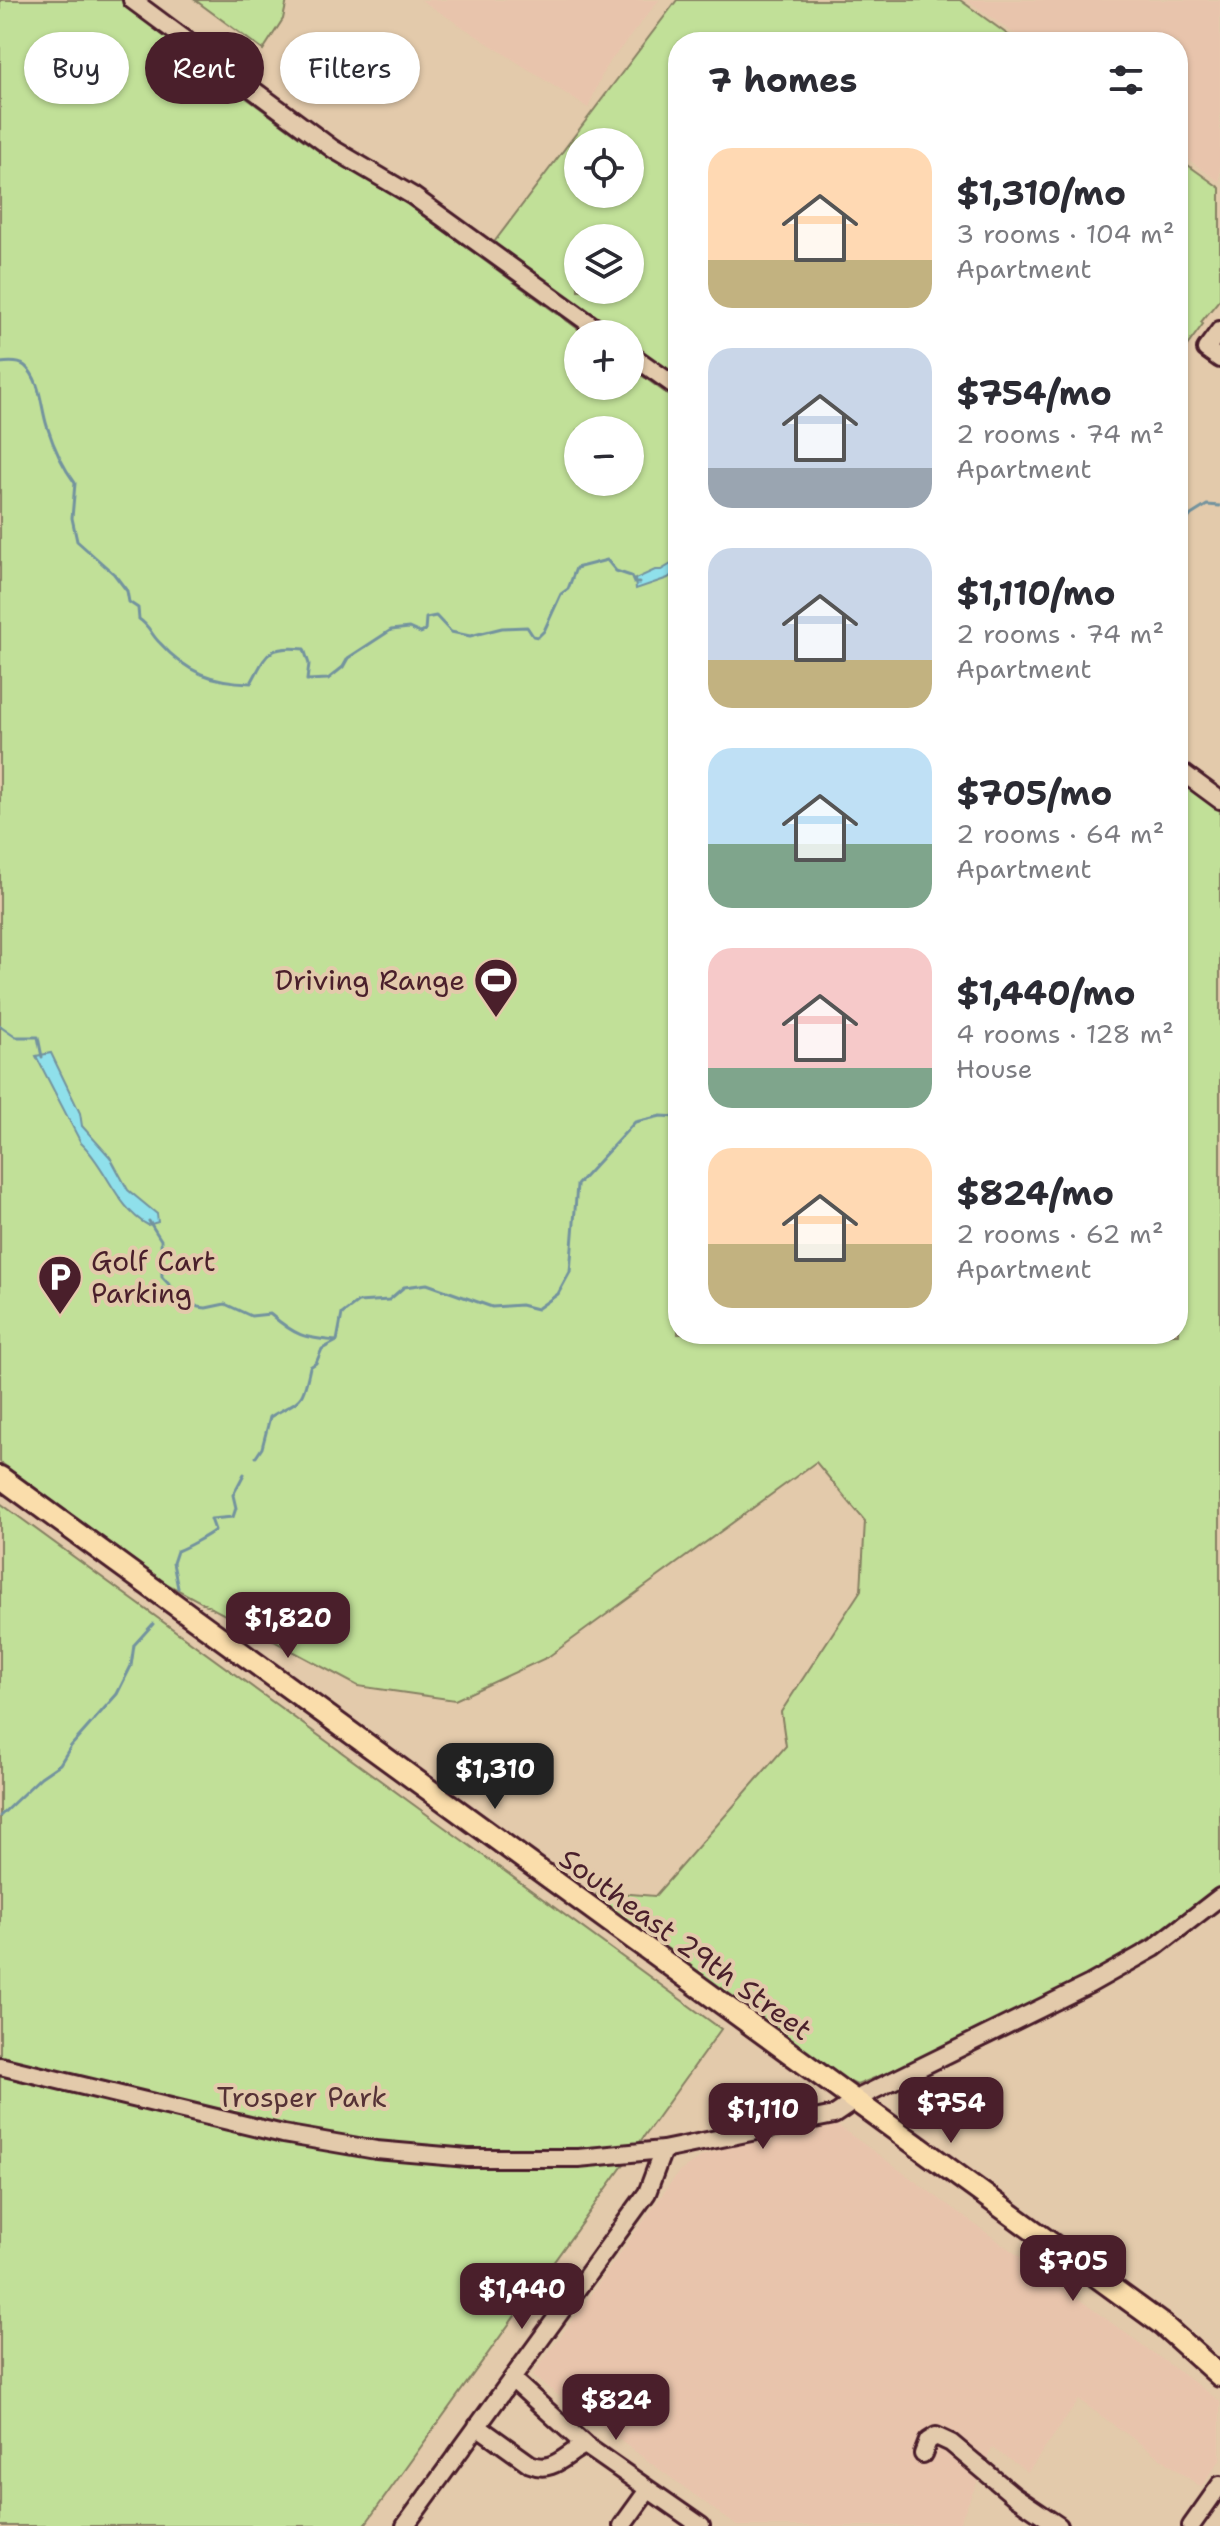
<!DOCTYPE html>
<html lang="en">
<head>
<meta charset="utf-8">
<style>
	body { margin:0; font-family:"Shantell Sans",sans-serif; background:#f7f7f7; color:#2b2b33; height:100vh; display:flex; flex-direction:column; font-size:30px; white-space:nowrap }
	* { box-sizing:border-box; margin:0 }
	p { font-size:26px; color:#7c7c81 }
	.icon { flex:none; width:44px; height:44px; fill:none; stroke:currentColor; stroke-width:2; stroke-linecap:round; stroke-linejoin:round }
	.map { position:relative; flex:1; overflow:hidden }
	.panel { position:absolute; left:668px; top:32px; width:520px; height:1312px; display:flex; flex-direction:column; background:#fff; border-radius:32px; box-shadow:0 2px 6px #0004 }
	.panel>* { flex:none }
	.banner { position:absolute; left:24px; top:32px; width:524px; height:72px; display:flex; gap:16px }
	.buttons { position:absolute; left:564px; top:128px; display:grid; gap:16px }
	.buttons a { display:grid; place-items:center; width:80px; height:80px; border-radius:50%; background:#fff; box-shadow:0 2px 6px #0004; font-size:40px }
	.price { position:absolute; translate:-50% -68px; padding:0 18px; border-radius:16px; background:#4a1f2b; color:#fff; font-size:26px; line-height:52px; filter:drop-shadow(0 2px 4px #0008) }
	.price::after { content:''; position:absolute; left:50%; top:48px; width:24px; height:18px; margin-left:-12px; background:inherit; clip-path:polygon(0 0,100% 0,50% 100%) }
	.price.on { background:#222; color:#fff }
	ul { padding:0; list-style:none }
	li { display:flex; align-items:center; gap:24px; height:200px; padding:0 40px }
	li span { display:grid; place-items:center; flex:none; width:224px; height:160px; border-radius:24px; color:#555 }
	li>.icon { margin-inline-start:auto }
	span .icon { width:96px; height:96px; fill:#fffc; stroke-width:1 }
	li b { font-size:34px }
	h2 { display:flex; justify-content:space-between; align-items:center; height:96px; padding:0 40px; font-size:34px }
	.tag { padding:0 28px; border-radius:36px; background:#fff; box-shadow:0 2px 6px #0004; font-size:28px; line-height:72px }
	.tag.on { background:#4a1f2b; color:#fff }
	.map>svg:first-child { display:block }
	.built { fill:#e8c4ac }
	.green { fill:#c1e098; stroke:#868062; stroke-width:2; fill-rule:evenodd }
	.water { fill:#8fe0eb; stroke:#73939e; stroke-width:2 }
	.lines { fill:none; stroke-linecap:round; stroke-linejoin:round }
	.stream { stroke:#73939e; stroke-width:3 }
	.minor-casing { stroke:#4a1f2b; stroke-width:22 }
	.major-casing { stroke:#4a1f2b; stroke-width:26 }
	.minor { stroke:#e3caab; stroke-width:16 }
	.major { stroke:#faddab; stroke-width:20 }
	.labels { text-anchor:middle; stroke-width:8; stroke-linejoin:round; paint-order:stroke }
	.poi-label { font-size:28px; fill:#4a1f2b; stroke:#e3caab; text-anchor:end }
	.street-label { font-size:28px; fill:#4a1f2b; stroke:#e3caab }
	.park-label { font-size:28px; fill:#563236; stroke:#e3caab }
</style>
</head>
<body>
<div class="map">
<svg width="1220" height="2526" viewBox="0 0 1220 2526">
	<rect width="100%" height="100%" fill="#e3caab"/>
	<filter id="ink" filterUnits="userSpaceOnUse"><feTurbulence type="fractalNoise" baseFrequency=".0125" numOctaves="2"/><feDisplacementMap in="SourceGraphic" scale="16" xChannelSelector="R" yChannelSelector="G"/><feConvolveMatrix kernelMatrix="1 2 1 2 8 2 1 2 1" color-interpolation-filters="sRGB"/></filter>
	<g filter="url(#ink)">
		<path class="built" d="M421,0h238l-54,68 -17,40z
			M967,0h253v182l-42,-30v-110h-152z
			M837,2125l383,276v59l-19,27 -122,-87 -51,72 -36,-24 -34,78h-221l-205,-150 146,-203 24,-17 34,-11z"/>
		<path class="green" d="M0,0h123l81,59 -5,4 122,90 79,46 185,135h-7v52h52v-19l48,35v932h500v-554l42,31v1075l-42,33 -94,62 -158,76 -69,28 -27,-12 -235,-175 7,-16 16,11 37,3 131,-150 -5,-34 80,-122 4,-69 -49,-59 -268,195 -93,43 -97,-14 -193,-103 -165,-121zM578,430h52v52h-52z
			M195,0h92l-4,19 -20,31z
			M677,0h283l58,42h-340v339l-48,-35v-12h-17l-116,-84 -2,-9zM578,142h52v52h-52zM578,238h52v52h-52z
			M1178,158l42,30v111l-19,23 2,2 -25,34z
			M0,1503l721,526 -357,497h-364z"/>
		<path class="water" d="M678,560v10l-10,8 -32,11 -1,-10 20,-9h6z
			M51,1053l29,60 2,13 28,31 18,33 29,24 1,8 -10,3c-31,-16 -42,-59 -67,-82l-45,-87z"/>
		<g class="lines">
			<path class="stream" d="M0,363c7,-1 19,-2 25,3 16,14 16,42 22,60 6,19 16,41 28,57l-3,35 5,23 37,33 13,17 2,11 9,6 1,11c11,7 12,16 21,24 27,30 52,39 91,40 16,-29 16,-38 53,-34l5,15 -2,16 21,-1 15,-12 5,-9 43,-28 18,-2 11,5 5,-2 1,-13 10,-2 15,16 19,4 32,-8 25,-1 6,9 5,1 6,-6 17,-37 7,-5 8,-21 31,-8 9,11 15,5 3,7h5
				M1178,531l13,-16 16,-10 13,1
				M0,1026l16,11h22l4,20
				M149,1221l12,19 1,37 20,21 16,9 8,1 19,-4 26,12 19,-2c26,22 33,24 67,27
				M337,1341l5,-27 16,-12 31,-2 15,-13 23,-3 65,23 29,-2 16,4 21,-15 12,-22 7,-87 58,-63 26,-6 17,1
				M256,1457l6,-9 8,-31c31,-19 32,-11 40,-50l6,-4 6,-14 15,-8
				M178,1588l-5,-25 4,-12c8,-3 32,-16 38,-21l-4,-11 22,-2 3,-9 -3,-13 11,-21
				M0,1816l41,-39 19,-13 11,-18 46,-52 14,-28 3,-21 19,-21"/>
			<g class="minor-casing">
				<path id="minor" d="M132,0l201,149 80,47 191,138
					M1220,330l-14,19 14,10
					M630,354l48,34
					M1178,769l42,31
					M0,2066l283,68 93,16 92,8h110l85,-8 171,-35 28,-19 228,-112 64,-36 66,-51
					M512,2379l73,66 116,81
					M477,2426l53,38c23,10 35,-10 55,-19
					M923,2454l5,-13 8,-5 15,7 62,52 46,31
					M405,2526l242,-333 16,-43
					M622,2526l26,-36
					M1191,2526l29,-41"/>
			</g>
			<g class="major-casing">
				<path id="major" d="M0,1477l1163,848 57,51"/>
			</g>
			<use href="#minor" class="minor"/>
			<use href="#major" class="major"/>
		</g>
	</g>
	<defs>
		<g id="stadium-pin" transform="scale(2.3)"><path d="M0 17L-7.5 6A9.5 9.5 0 1 1 7.5 6Z" fill="#4a1f2b" stroke="#e3caab"/><path d="M0-5a6.5 5 0 1 0 0 10a6.5 5 0 1 0 0-10ZM-3.5-1.8h7v3.6h-7Z" fill="#fff"/></g>
		<g id="parking-pin" transform="scale(2.3)"><path d="M0 17L-7.5 6A9.5 9.5 0 1 1 7.5 6Z" fill="#4a1f2b" stroke="#e3caab"/><path d="M-3.5-5.5H1a3.5 3.5 0 0 1 0 7H-1V5.5H-3.5ZM-1-3.4V-.6H.8a1.4 1.4 0 0 0 0-2.8Z" fill="#fff"/></g>
	</defs>
	<g fill-rule="evenodd">
		<use href="#stadium-pin" x="496" y="980"/>
		<use href="#parking-pin" x="60" y="1277"/>
	</g>
	<g class="labels">
		<g class="poi-label">
			<text x="465" y="990">Driving Range</text>
			<text x="91" y="1271" text-anchor="start">Golf Cart<tspan x="91" dy="32">Parking</tspan></text>
		</g>
		<g class="street-label">
			<text transform="translate(686 1944) rotate(36)" y="10">Southeast 29th Street</text>
		</g>
		<g class="park-label">
			<text x="302" y="2107">Trosper Park</text>
		</g>
	</g>
</svg>
<div class="buttons">
<a><svg class="icon" aria-label="locate" viewBox="0 0 24 24"><circle cx="12" cy="12" r="6"/><path d="M12 2v4M12 18v4M2 12h4M18 12h4"/></svg></a>
<a><svg class="icon" aria-label="layers" viewBox="0 0 24 24"><path d="M12 4l9 5-9 5-9-5zM3 14l9 5 9-5"/></svg></a>
<a>+</a>
<a>−</a>
</div>
<b class="price" style="left:288px;top:1660px">$1,820</b>
<b class="price on" style="left:495px;top:1811px">$1,310</b>
<b class="price" style="left:951px;top:2145px">$754</b>
<b class="price" style="left:763px;top:2151px">$1,110</b>
<b class="price" style="left:1073px;top:2303px">$705</b>
<b class="price" style="left:522px;top:2331px">$1,440</b>
<b class="price" style="left:616px;top:2442px">$824</b>
<div class="banner">
<a class="tag">Buy</a>
<a class="tag on">Rent</a>
<a class="tag">Filters</a>
</div>
<section class="panel">
<h2>7 homes<svg class="icon" aria-label="filters" viewBox="0 0 24 24"><path d="M4 7h16M4 17h16"/><circle cx="9" cy="7" r="2"/><circle cx="15" cy="17" r="2"/></svg></h2>
<ul>
<li><span style="background:linear-gradient(#ffd9b3 70%,#c2b280 0)"><svg class="icon" aria-label="home" viewBox="0 0 24 24"><path d="M3 11l9-7 9 7M6 9v11h12V9"/></svg></span><div><b>$1,310/mo</b><p>3 rooms · 104 m²</p><p>Apartment</p></div></li>
<li><span style="background:linear-gradient(#c9d6e8 75%,#9aa5b1 0)"><svg class="icon" aria-label="home" viewBox="0 0 24 24"><path d="M3 11l9-7 9 7M6 9v11h12V9"/></svg></span><div><b>$754/mo</b><p>2 rooms · 74 m²</p><p>Apartment</p></div></li>
<li><span style="background:linear-gradient(#c9d6e8 70%,#c2b280 0)"><svg class="icon" aria-label="home" viewBox="0 0 24 24"><path d="M3 11l9-7 9 7M6 9v11h12V9"/></svg></span><div><b>$1,110/mo</b><p>2 rooms · 74 m²</p><p>Apartment</p></div></li>
<li><span style="background:linear-gradient(#bfe0f5 60%,#7fa58c 0)"><svg class="icon" aria-label="home" viewBox="0 0 24 24"><path d="M3 11l9-7 9 7M6 9v11h12V9"/></svg></span><div><b>$705/mo</b><p>2 rooms · 64 m²</p><p>Apartment</p></div></li>
<li><span style="background:linear-gradient(#f6c9c9 75%,#7fa58c 0)"><svg class="icon" aria-label="home" viewBox="0 0 24 24"><path d="M3 11l9-7 9 7M6 9v11h12V9"/></svg></span><div><b>$1,440/mo</b><p>4 rooms · 128 m²</p><p>House</p></div></li>
<li><span style="background:linear-gradient(#ffd9b3 60%,#c2b280 0)"><svg class="icon" aria-label="home" viewBox="0 0 24 24"><path d="M3 11l9-7 9 7M6 9v11h12V9"/></svg></span><div><b>$824/mo</b><p>2 rooms · 62 m²</p><p>Apartment</p></div></li>
</ul>
</section>
</div>
</body>
</html>
